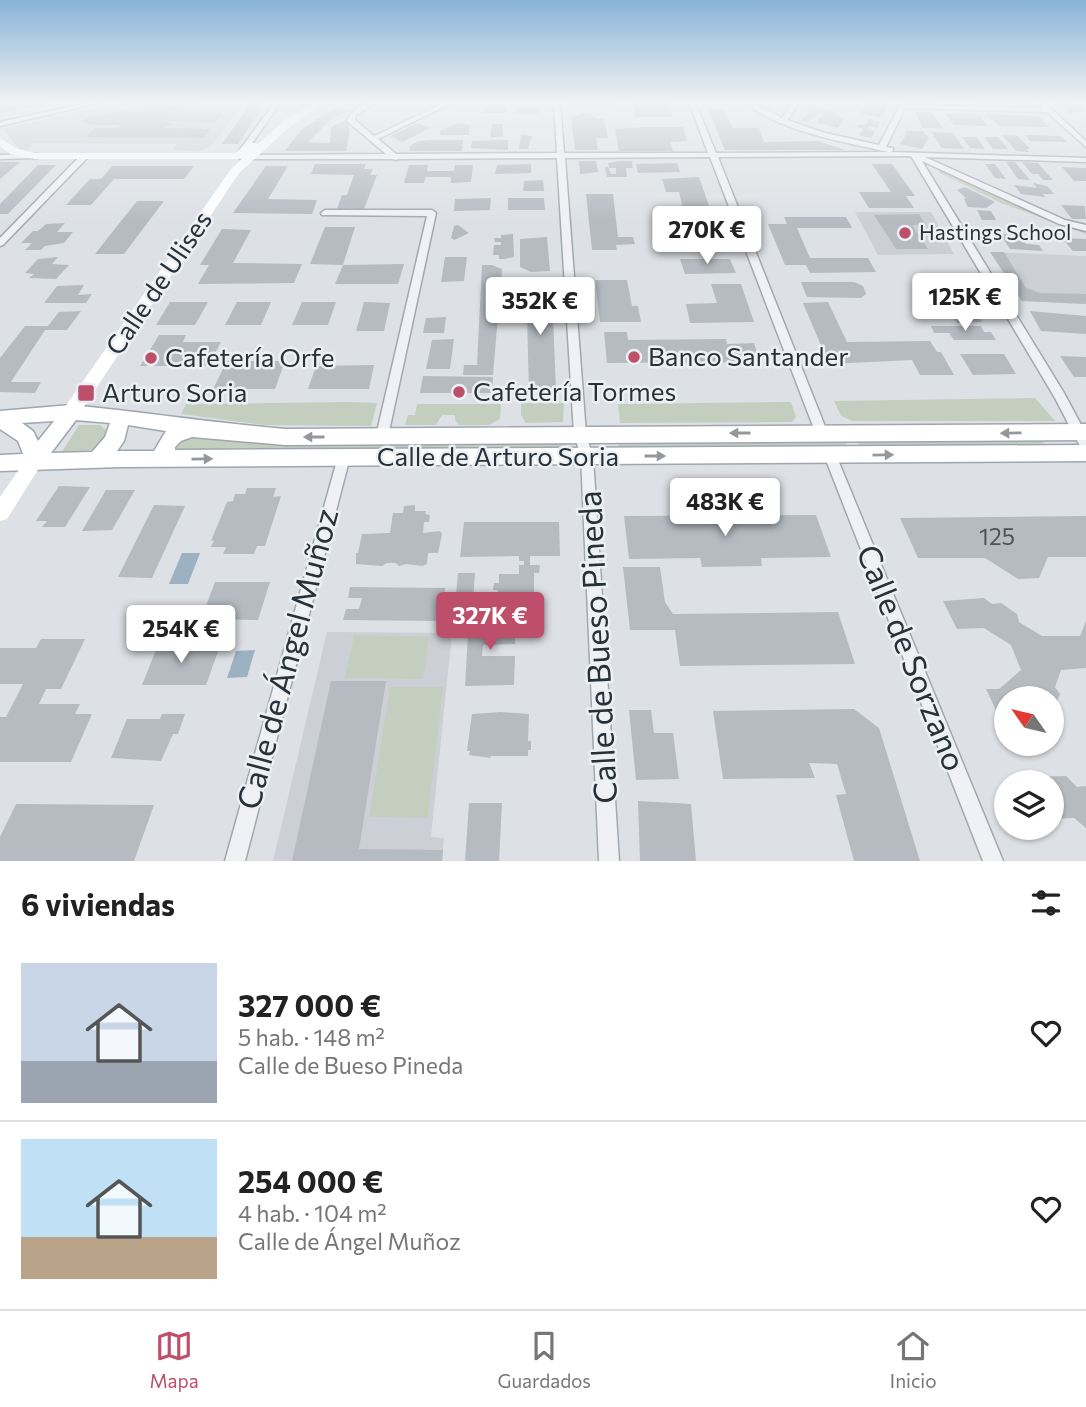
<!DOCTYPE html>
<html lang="es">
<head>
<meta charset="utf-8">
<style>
	body { margin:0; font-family:Commissioner,sans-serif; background:#f6f6f6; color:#222; height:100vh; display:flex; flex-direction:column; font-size:26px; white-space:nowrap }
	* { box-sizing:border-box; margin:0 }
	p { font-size:23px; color:#767676 }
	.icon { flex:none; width:38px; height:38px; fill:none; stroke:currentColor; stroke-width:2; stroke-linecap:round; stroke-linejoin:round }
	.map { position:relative; height:861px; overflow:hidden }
	.details { display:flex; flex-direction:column; background:#fff; flex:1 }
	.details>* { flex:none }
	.needle { width:46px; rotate:304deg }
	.buttons { position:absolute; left:994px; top:686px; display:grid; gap:14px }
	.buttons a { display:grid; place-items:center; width:70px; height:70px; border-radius:50%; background:#fff; box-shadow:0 2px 5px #0004; font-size:35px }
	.price { position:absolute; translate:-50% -60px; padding:0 16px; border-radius:7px; background:#fff; color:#222; font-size:23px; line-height:46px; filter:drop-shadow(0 2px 4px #0008) }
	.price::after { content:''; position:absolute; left:50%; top:42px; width:21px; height:16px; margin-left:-10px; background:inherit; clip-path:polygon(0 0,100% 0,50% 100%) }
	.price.selected { background:#bd4f6a; color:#fff }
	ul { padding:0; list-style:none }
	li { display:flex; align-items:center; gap:21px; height:175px; padding:0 21px }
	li+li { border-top:2px solid #e0e0e0 }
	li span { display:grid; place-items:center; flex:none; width:196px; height:140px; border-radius:0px; color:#555 }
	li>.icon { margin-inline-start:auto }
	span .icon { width:84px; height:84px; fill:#fffc; stroke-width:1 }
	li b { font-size:30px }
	h2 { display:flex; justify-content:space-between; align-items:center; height:84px; padding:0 21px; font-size:30px }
	.menu { display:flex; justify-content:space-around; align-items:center; height:98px; border-top:2px solid #e0e0e0; background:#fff; font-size:19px; color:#767676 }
	.menu a { display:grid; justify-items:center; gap:4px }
	.menu .selected { color:#bd4f6a }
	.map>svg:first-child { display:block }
	.built { fill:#ccd0d6 }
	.green { fill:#c4cebf }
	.water { fill:#9cb1c1 }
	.building { fill:#b5bbc1 }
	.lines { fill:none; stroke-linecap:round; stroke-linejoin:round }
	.street-casing { stroke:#a3a8ae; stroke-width:3 }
	.primary-casing { stroke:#9ea6af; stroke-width:3 }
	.street { fill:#eff1f4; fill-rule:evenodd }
	.secondary { fill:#fff; fill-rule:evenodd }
	.primary { fill:#fff; fill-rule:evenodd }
	.oneway { fill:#94989c }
	.poi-dot { fill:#bd4f6a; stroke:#ecf0f3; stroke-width:2.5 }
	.labels { text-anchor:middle; stroke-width:5; stroke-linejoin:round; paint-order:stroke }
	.far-poi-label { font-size:21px; fill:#28303a; stroke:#ecf0f3; text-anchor:start }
	.number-label { font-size:23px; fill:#4b535c }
	.street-label { font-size:26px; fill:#28303a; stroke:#ecf0f3 }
	.poi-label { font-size:26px; fill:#28303a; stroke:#ecf0f3; text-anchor:start }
	.near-street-label { font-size:32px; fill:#28303a; stroke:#ecf0f3 }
</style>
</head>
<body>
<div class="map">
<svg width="1086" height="861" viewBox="0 0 1086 861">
	<rect width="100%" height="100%" fill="#dde1e5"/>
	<path class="built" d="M123,102h82l-5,7h39l-25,34 -14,8 -27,-1 4,-6 -143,-1 -7,7h-7l-17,-21z
		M855,212h76l23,42 -76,1z
		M991,252l95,4v48l-64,-3z
		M327,632l125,1 -21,204 13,1 -2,23h-169z"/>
	<path class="green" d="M941,170l65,31 80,30v3l-85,-31 -63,-31z
		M1035,398l20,23h-202l-12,-5 -7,-15z
		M350,402l27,1 -6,23 -107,-1 -83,-11 5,-10z
		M791,402l5,15 -4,5 -172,1 -2,-19z
		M521,403h43l-1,19 -37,1 -5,-8z
		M417,404h84l-1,15 -11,6h-30l-4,-5v-5h-13l-6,10h-31l3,-10h7z
		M79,425h21l9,7c-11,22 -26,21 -48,21z
		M187,434l86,11 291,-2 5,6 -389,3 -6,-3 1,-8z
		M1041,439l4,7 -185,1 -3,-6z
		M845,441l3,6 -229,2v-7z
		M354,635l75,2 -6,42 -78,-1z
		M390,687h53l-15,131 -59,-1z"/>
	<path class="water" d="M182,553h18l-12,31h-19z
		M255,650l-8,27 -20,1 9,-27z"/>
	<path class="building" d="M0,102h6v4l8,-4h36l1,2 -51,9z
		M187,102l-5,8h-14l-3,3h57l-6,9 -48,-1 -1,2h4l-3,3 -6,2 48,1 -6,9 -118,-1 9,-9h23l3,-3h-31l-9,-4 8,-4 40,-8 1,3h12l9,-8z
		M252,102h14l-28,42h-16z
		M567,102h49l1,5h-49z
		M668,102l5,15h-38l-3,-14z
		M867,102h17v3l4,1 -4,7 -3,-1 2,2 -2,4 -21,-5 2,-3 5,1 -3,-3z
		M976,102h53l4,4 -57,-2z
		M1058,102h15l13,9 -17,2z
		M489,106l18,1 -1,6h-26z
		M810,106l28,6 -2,4 8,2 -6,10 -21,-5 6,-9 -4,-1 -11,9 -8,-1 10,-10 -3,-1z
		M337,107l11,4 -18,9 -22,22 22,1 1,-16 15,-7 4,10 -4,21h-61l17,-22z
		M515,107h25v6l-20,2 1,-2h-6z
		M708,109h16l9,19h26l5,14 54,-1 27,9h-120z
		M915,111l16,1 12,16h-20z
		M580,113h12l5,6h7l4,19h-12l2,12h-23l-4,-34 9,-1z
		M945,113l33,1 10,12 -34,-1z
		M986,114l53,2 10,11 -50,-1z
		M869,119l11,3 -3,6 -8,-2 -1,4 7,1 -4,7 -12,-3 4,-6 -6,-2 2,-3 6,1z
		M418,123l12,5 -28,14 -12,-6z
		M457,123l13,2 -1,10h-29l1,-5z
		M492,124h11v13h-13z
		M641,127h42l4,14 -17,1 3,9h-54l-4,-22z
		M906,131h17l6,7 -7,11 -22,-5 6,-9z
		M931,132l22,1 11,16 -22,-1z
		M521,135l11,1 -4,13h-9z
		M1002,135l16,1 12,13h-4l3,3 -13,-1z
		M1025,135l35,1 7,6 -37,-1z
		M962,137h14l9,12 -15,-1z
		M984,137h14l10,12h-15z
		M430,140h33l-1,11h-53l1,-5 8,-5z
		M497,140h11v10l-37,-2 1,-7z
		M579,161h17l2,11 -18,2z
		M619,161h13l1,7h-7l1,9h-20l-2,-10h3l3,7h5v-6h-7l-1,-5z
		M0,162h20l-20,17z
		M1006,162h9l15,18 -12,-1z
		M1022,162l16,1 15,17h-10l-5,-6h-6z
		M677,163l3,9 -42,1 -2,-9z
		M315,164h51l-2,5h9l-3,6h7l-13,34h-27l5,-14h5l7,-20 -43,-1z
		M531,164v9l-36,1 2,-9z
		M872,164h20l23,32h-9l8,12h-45l-10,-16h32z
		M985,164h10l11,15 -11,-1z
		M38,165h18l-48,49h-8v-10z
		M409,165h19l-1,6h27l1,-6h18l-2,17 -20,1v-6h-26l-1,6h-20z
		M112,166h82l-10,13h-70l-23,26h-25l24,-26h11z
		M266,166h22l-20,33 49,1 -5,14 -79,-1z
		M1062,167l24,1v13h-12z
		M699,177l19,55 4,16h-27l-2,-5 -19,1 -3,-11h18l-10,-41h-13l-4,-13z
		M543,180l1,11h-21l1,-10z
		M1033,183l14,3 7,8h-11l2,3 -24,-3 -7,-9 23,3z
		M965,187l30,15 -9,6 -18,-1 -4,-8 2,-1 -9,-8z
		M586,194h27l5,43h15l2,7 -19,1 1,5h-25z
		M491,198l-1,12 -36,1 1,-12z
		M508,198h36l1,12h-37z
		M137,201h27l-40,53h-29z
		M1061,205l24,1 1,13h-14z
		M977,210l14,1 5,9h-14z
		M919,214l7,11h-14l16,24h-32l-22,-34z
		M784,217h62l6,11h-55l13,30h58l8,14 -66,1 -4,-8h-21l-17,-41h19z
		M65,223l-8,9h16l-9,11 -19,3 -4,4h-16l7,-7h-11l12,-12h5l8,-7z
		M458,225l11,8 -15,7 -3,-2 3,-12z
		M325,227h30l-12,38 -33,-1z
		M222,229l29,1 -18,33 69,1 -8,19 -96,1 11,-19h-9z
		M513,234l1,23 -10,2h-5v-4h-6l1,-10h7v-3h-6l-1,-4h7v-3z
		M1000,234h18l8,10 13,1 4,6 -33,-2z
		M547,237l3,34 -19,1 -11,-5v-28z
		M1062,238l24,1v12h-13z
		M990,252h14l22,36 14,5 46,1v10l-64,-3z
		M58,257l-6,7 17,1 -13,14 -27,-1 5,-4 -9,-1 13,-14z
		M445,257h22l-3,24 -23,1z
		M680,259h50l6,14 -51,1z
		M404,264l-6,20h-63l8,-19z
		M482,265h10l10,4 -9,106h-30l1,-10h13z
		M956,279l9,13 -24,1 -8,-13z
		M545,280l1,12h6l4,97 -27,1 -3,-109z
		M595,280h32l5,26h6l3,16h-41z
		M801,282h53l9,4 3,8 -5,4 -54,-1z
		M711,284h30l13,38 -64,1 -4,-19 31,-1z
		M84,285l-6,10 14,-1 -6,9h-42l13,-17z
		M965,295l7,11 -24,1 -7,-11z
		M170,302h38l-13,23h-39z
		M237,302h34l-10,23h-36z
		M302,302h34l-8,23h-36z
		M364,302l26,1 -6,28h-28z
		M828,302l19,40 83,-1 7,11h4l13,23h-34l-8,-15 -83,4 -26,-61z
		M81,311l-14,19h-22l-34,52h30l-6,11 -35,-1v-34l25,-32h23l11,-14z
		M1030,311l56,5v18l-45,-3z
		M975,312l7,10 -25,1 -6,-10z
		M446,317l-2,16h-21l3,-15z
		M931,326h50l3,6h7l5,8h-42l-5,-7h-15z
		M604,332h23l1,8 98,-1 1,5 27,-1 6,19 -153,1z
		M159,335h27l-3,7h38l-13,24h-68z
		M454,339l-4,30h-24l6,-29z
		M960,354h44l12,20 -43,1z
		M1060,356l26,1v20h-12z
		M227,361h58l-10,28h-62z
		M374,365l-5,24h-61l8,-23z
		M423,376l70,1 -1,16h-72z
		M59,486l31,1 -25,40h-23l5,-6h-11z
		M247,488h29l-3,9 8,-1 -16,50h-8l-3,8h-31l3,-7h-15l3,-7 -3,1 16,-39 6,-1 2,-7h10z
		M106,490h29l-23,40 -30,1z
		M154,505l31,1 -33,72 -34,-1z
		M415,505v6h11l-1,3 5,1 -1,7h-5l-1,11 17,-2 2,3 -4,19h-10l-1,11 -5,2 -16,-2 -7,2 -3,-3h-9l-5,3 -26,-2v-11h2l4,-19 28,-1 3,-20h10l1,-7z
		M816,515l15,42 -70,1 1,8 -60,1 -2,-9 -71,1 -5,-43z
		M1086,516v41h-38l-9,21 -21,1 -33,-21h-67l-18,-40z
		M464,522h95l1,34h-30v9h10l-1,8h-5v26h-36v-9h-5l1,-7h5v-9h20v-9h5v-4h-5v-5l-59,1z
		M623,567h37l5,35 8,12 165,-2 17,52 -175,2 -5,-36h-45z
		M458,573h17l-2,28h-4l-1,5h-13z
		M215,582h55l-12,38 -57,-1z
		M350,587l95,1 -4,33 -98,-1 3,-11h13l3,-11h-14z
		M984,598l8,6 9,-1 16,11 2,8 23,14h38l6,-15v47l-25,2 -6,17 5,7 -8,19v-15h-46v21h-6l-14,-30h13l22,-19 -10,-25 -27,-17 -27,1 -14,-28z
		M515,617v27l-32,1 -1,11h33l-1,29 -49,1 4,-68z
		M41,639h44l-24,50h-15l-7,15h41l-5,10h17l-21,48h-71v-45h6l17,-33h-23v-36h36z
		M158,645l62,1 -14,39h-64z
		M331,681h55l-27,168 84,1 -1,11h-150z
		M854,709l25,19 41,133h-66l-18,-66 10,-1 -9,-30 -28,-1 6,15 -92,1 -10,-68z
		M629,710h22l3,23h19l6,46 -43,1z
		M501,712l28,2 -1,27h3v9h-3v6h-38l1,2 -22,-3 1,-4h-3l5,-37z
		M162,714h23l-7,20h-5l-12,27 -50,-3 16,-39h33z
		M1066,776l11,11 9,-1v42l-12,-10 -22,1v-37h-24l-2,-5z
		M638,801l53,3 5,57h-56z
		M469,803h33l-3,58h-34z
		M16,804l138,1 -20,56h-134v-24z"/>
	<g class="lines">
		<g class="street-casing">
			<path id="street" d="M91,102h11l-102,24v-4z
				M275,102h6l-37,53 142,-1 -39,-33c4,-12 18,-20 29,-19l-20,13 -1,5 19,16 72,-34h8l-76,37 18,15 161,-1 -3,-51h6l4,51h144l-19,-51h6l21,51 172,-1c-42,-10 -112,-21 -142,-50h7l29,16 12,-16h6l-13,18 38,13 54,12 23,-43h6l-1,2 136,4 -3,-4 5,-1 41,38v6l-39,-35 -142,-4 -19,39 7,1 -1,4 194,6v4l-161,-5 140,63 21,5v6l-27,-7 -137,-63 142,232 22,41v17l-4,-1 -27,-52 -144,-242 -193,1 110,277 -2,3h-8l-2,-3 -106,-277 -145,1 21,276 7,23 26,404h-20l-18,-404 -7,-23 -17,-276 -158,1 -3,1 -4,-1h-152l-4,-4z
				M38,154v4h-3l-35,1v-4z
				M82,154l7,2 -86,89 -3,1v-8z
				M325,210h107l4,3 -48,223 -2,3h-8l-2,-3 51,-220 -105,-1 -1,-2z
				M830,450l4,1 2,4 167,406h-20l-159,-406 2,-4z
				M344,452l4,1 2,4 -105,404h-20l113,-404 2,-4z"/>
		</g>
		<g class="primary-casing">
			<path id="primary" d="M71,405c72,7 142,18 214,24l801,-5v16l-801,5 -93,-8 -11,4 -6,6v3l911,-5v16l-966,6 -120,4v-16l23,-1 -5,-13 -18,-12v-18zM76,420l34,3 -5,14 -13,15 -41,1zM54,421l-16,20 -5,-10 -11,-8zM128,425l38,6 -12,20h-37l7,-10z"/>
		</g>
		<use href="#street" class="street"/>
		<path class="secondary" d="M317,102h11l-35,22 -54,49 -162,244h-12l-3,-5 3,-5 166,-238 15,-14 -8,4h-203l-25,-5 -10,-8v-8l18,11 17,4h200l14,-11 9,2 27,-24z
			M35,453l6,2 3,5 -3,5 -34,54 -7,2v-24l29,-42z"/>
		<use href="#primary" class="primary"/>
	</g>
	<defs><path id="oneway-solid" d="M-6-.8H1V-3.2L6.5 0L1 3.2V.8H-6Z" transform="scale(1.75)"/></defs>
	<g class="oneway">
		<use href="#oneway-solid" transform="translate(740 433) rotate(-180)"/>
		<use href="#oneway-solid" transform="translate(1011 433) rotate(179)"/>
		<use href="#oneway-solid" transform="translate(314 437) rotate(180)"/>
		<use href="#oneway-solid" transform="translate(883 455) rotate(-1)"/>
		<use href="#oneway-solid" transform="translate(655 456)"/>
		<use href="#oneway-solid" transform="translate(202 459) rotate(-1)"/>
	</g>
	<linearGradient id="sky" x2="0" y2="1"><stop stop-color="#89b3d8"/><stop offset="0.46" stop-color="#f0f2f3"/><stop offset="1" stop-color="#f0f2f3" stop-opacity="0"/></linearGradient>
	<rect width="1086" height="222" fill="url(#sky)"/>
	<g class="poi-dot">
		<circle cx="905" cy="233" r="7"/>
		<circle cx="634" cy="357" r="7"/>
		<circle cx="151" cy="358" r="7"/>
		<circle cx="459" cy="392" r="7"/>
		<rect x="77" y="384" width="18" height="18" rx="3.5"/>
	</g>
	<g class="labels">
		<g class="far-poi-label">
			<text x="919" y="240">Hastings School</text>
		</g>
		<g class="number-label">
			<text x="997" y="545">125</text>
		</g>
		<g class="street-label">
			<text transform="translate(159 283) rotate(-56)" y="9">Calle de Ulises</text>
			<text x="498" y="466">Calle de Arturo Soria</text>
		</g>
		<g class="poi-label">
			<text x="648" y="366">Banco Santander</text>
			<text x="165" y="367">Cafetería Orfe</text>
			<text x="473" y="401">Cafetería Tormes</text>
			<text x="102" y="402">Arturo Soria</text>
		</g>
		<g class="near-street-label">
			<text transform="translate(598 647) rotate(-93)" y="11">Calle de Bueso Pineda</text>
			<text transform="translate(911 658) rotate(68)" y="11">Calle de Sorzano</text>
			<text transform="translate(288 659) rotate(-75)" y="11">Calle de Ángel Muñoz</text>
		</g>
	</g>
</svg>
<div class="buttons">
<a><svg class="needle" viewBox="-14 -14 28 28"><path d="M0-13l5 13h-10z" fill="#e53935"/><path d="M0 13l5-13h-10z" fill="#767676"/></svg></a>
<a><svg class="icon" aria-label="layers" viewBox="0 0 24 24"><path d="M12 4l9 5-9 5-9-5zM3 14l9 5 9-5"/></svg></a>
</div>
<b class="price" style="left:707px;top:266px">270K €</b>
<b class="price" style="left:965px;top:333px">125K €</b>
<b class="price" style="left:540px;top:337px">352K €</b>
<b class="price" style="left:725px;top:538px">483K €</b>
<b class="price selected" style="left:490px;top:652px">327K €</b>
<b class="price" style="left:181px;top:665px">254K €</b>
</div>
<section class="details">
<h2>6 viviendas<svg class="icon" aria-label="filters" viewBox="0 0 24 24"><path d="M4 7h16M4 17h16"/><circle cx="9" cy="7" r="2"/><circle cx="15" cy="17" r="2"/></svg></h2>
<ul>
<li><span style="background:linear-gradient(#c9d6e8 70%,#9aa5b1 0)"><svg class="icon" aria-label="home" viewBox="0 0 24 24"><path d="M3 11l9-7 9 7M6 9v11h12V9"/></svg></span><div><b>327 000 €</b><p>5 hab. · 148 m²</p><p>Calle de Bueso Pineda</p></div><svg class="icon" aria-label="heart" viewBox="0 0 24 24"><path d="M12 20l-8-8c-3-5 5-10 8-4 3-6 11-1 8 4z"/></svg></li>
<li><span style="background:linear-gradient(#bfe0f5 70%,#b9a48a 0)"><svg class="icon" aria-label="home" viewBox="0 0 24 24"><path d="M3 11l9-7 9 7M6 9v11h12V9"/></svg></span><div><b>254 000 €</b><p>4 hab. · 104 m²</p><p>Calle de Ángel Muñoz</p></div><svg class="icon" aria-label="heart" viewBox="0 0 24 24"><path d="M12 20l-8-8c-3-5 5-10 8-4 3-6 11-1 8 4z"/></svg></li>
</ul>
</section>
<nav class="menu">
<a class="selected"><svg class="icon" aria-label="map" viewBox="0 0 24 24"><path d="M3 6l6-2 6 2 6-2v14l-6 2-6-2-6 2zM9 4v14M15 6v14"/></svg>Mapa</a>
<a><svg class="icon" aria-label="saved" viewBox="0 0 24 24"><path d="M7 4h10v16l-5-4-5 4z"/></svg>Guardados</a>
<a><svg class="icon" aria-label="home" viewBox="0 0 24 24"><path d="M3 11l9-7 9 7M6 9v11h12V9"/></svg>Inicio</a>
</nav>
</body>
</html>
